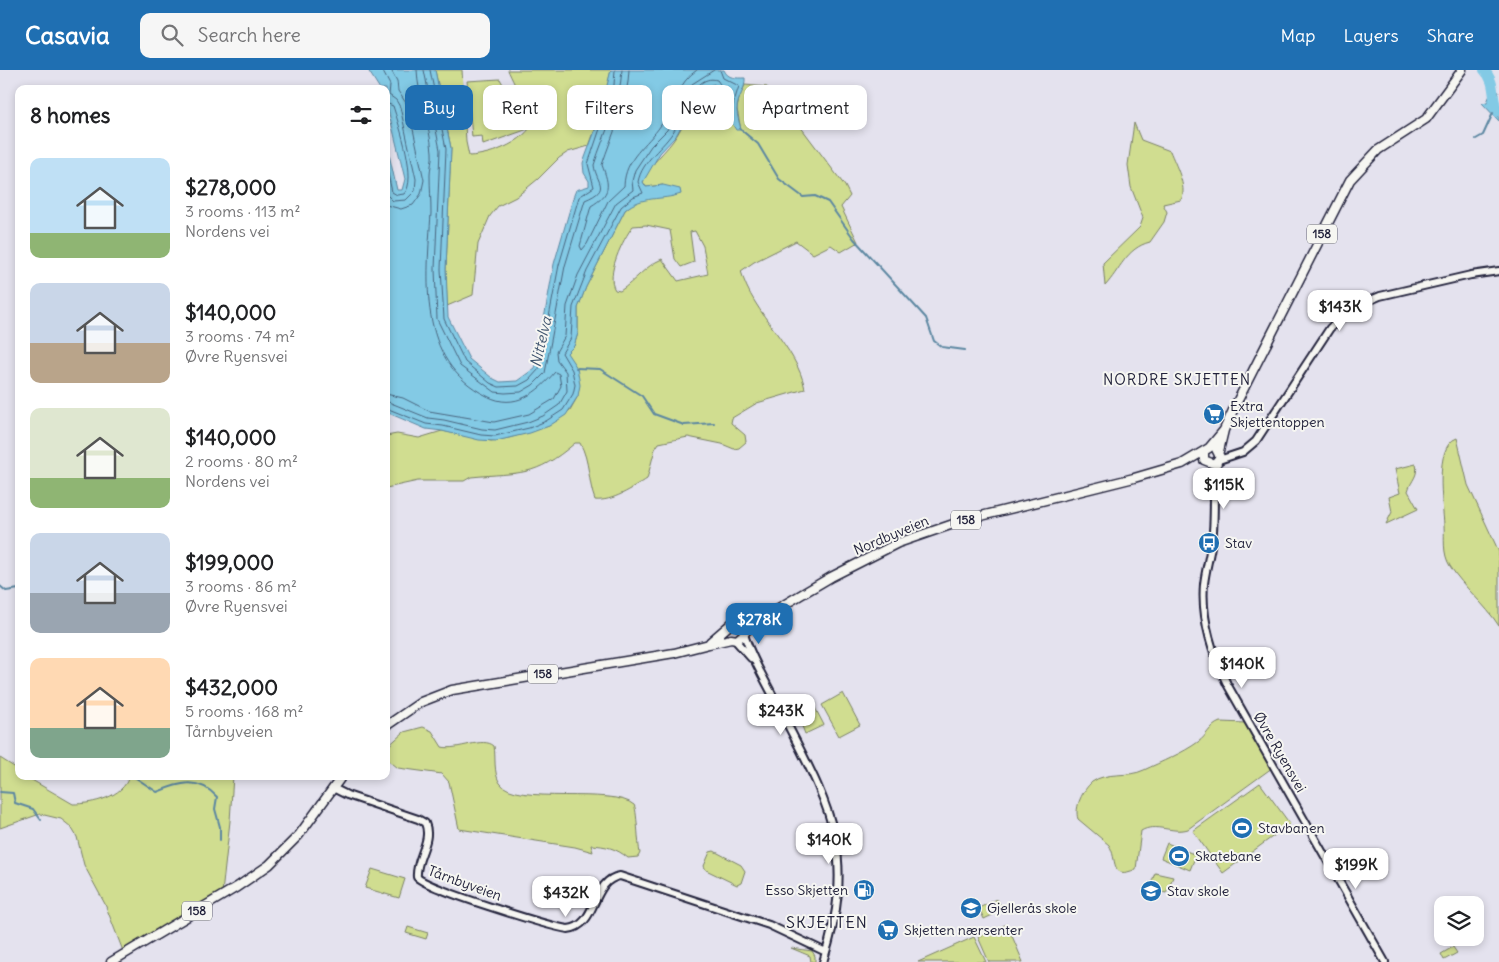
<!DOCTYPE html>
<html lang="en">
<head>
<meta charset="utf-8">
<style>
	body { margin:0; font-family:Delius,sans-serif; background:#f6f6f6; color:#202124; height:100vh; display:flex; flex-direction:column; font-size:19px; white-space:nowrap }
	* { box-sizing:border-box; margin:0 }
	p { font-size:16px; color:#757577 }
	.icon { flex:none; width:28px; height:28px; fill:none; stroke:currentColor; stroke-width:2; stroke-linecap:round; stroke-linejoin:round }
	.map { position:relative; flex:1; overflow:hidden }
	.side { position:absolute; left:15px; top:15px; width:375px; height:695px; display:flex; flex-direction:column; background:#fff; border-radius:10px; box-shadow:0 2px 8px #0003 }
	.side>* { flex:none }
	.banner { position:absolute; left:405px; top:15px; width:475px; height:45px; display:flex; gap:10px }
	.buttons { position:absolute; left:1434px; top:826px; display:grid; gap:10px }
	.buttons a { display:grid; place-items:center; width:50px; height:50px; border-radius:10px; background:#fff; box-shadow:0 2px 8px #0003; font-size:25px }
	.price { position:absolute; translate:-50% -42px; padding:0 11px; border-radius:10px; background:#fff; color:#222; font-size:16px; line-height:32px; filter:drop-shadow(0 1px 2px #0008) }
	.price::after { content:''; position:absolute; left:50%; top:30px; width:15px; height:11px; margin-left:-8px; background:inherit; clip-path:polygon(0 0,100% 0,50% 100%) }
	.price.current { background:#1f6fb2; color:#fff }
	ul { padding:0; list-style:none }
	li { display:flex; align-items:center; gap:15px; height:125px; padding:0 15px }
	li span { display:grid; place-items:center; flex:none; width:140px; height:100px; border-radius:10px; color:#555 }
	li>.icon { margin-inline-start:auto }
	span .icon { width:60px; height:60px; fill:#fffc; stroke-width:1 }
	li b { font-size:21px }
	h2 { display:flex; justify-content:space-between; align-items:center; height:60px; padding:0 15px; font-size:21px }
	.tag { padding:0 18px; border-radius:10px; background:#fff; box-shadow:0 2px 8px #0003; font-size:18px; line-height:45px }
	.tag.current { background:#1f6fb2; color:#fff }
	header { display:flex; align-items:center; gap:30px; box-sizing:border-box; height:70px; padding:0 25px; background:#1f6fb2; color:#fff }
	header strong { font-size:24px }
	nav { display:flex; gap:28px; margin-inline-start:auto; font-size:18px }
	.search { width:350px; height:45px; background:#f6f6f6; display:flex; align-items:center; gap:12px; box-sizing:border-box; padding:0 18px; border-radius:10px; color:#757577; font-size:19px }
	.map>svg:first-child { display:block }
	.green { fill:#d0dd90; stroke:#798066; fill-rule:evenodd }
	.water { fill:#83cae5; stroke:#5c87a1 }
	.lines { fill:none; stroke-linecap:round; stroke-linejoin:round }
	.shore { stroke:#49657f; stroke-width:1 }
	.stream { stroke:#5c87a1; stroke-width:2 }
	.river { stroke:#83cae5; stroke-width:10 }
	.minor-casing { stroke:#22223b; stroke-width:10 }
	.major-casing { stroke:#22223b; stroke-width:11 }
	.minor { stroke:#f6f6f2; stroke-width:6 }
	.major { stroke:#f6f6f2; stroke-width:8 }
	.labels { text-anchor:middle; stroke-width:4; stroke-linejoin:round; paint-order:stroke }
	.shield { fill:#f6f6f2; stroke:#626272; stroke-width:1 }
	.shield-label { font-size:12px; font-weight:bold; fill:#22223b }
	.poi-label { font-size:14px; fill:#22223b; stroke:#f6f6f2; text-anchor:start }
	.street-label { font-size:14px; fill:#22223b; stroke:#f6f6f2 }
	.water-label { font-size:15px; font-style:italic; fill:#3f546e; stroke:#f6f6f2 }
	.neighbourhood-label { font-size:15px; letter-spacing:1px; fill:#22223b; stroke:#f6f6f2 }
	.quarter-label { font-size:16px; letter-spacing:1px; fill:#22223b; stroke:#f6f6f2 }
</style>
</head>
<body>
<header>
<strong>Casavia</strong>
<div class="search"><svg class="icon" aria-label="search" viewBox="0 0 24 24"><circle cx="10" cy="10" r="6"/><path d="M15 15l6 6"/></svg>Search here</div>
<nav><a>Map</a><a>Layers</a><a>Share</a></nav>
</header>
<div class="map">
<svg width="1499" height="892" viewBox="0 0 1499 892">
	<rect width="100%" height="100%" fill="#e4e2ee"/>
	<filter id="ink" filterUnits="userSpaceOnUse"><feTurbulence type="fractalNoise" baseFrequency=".02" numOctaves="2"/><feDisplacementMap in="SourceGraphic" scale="10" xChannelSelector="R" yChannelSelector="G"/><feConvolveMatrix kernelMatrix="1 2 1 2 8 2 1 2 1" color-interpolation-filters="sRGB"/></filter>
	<g filter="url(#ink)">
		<path class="green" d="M435,0h27l4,72 3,14c24,-1 60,-15 67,-40 -4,-7 -8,-11 -13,-17 -3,-3 -13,-24 -15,-29h103l-9,40 -13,36 -21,6 -9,6 -21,21 -22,18 -18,9 -8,10 -12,28 -5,51 -26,11 -1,-37 5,-121z
			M500,9l28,50 -45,16 -1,-9 -10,1 -5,-56z
			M712,14c8,4 11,38 29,46l-4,-21 2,-11 6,-13 22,2 18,19 60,80 5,10 -9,11 17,35 -17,10 -10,-7 -18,9 -17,-13 -42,21 -13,9c12,44 56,75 64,118l-48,14 -25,15 -1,5 14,12 1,7 -7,6 -5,1 -12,-5 -34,-7 -29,6 -4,6 -8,30c-14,9 -35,23 -52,21 -7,-18 -5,-39 -15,-57h-5c-41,35 -54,29 -104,34l-7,4h-46l-32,7v-52l11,-2 22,4 23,-7 49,10 18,-3 40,-12 21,-16 8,-14 -12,-43 8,-7 4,-13v-25l8,-21 39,-77 10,-8 12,-3 16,-14 -17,2 -3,-5c7,-20 24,-30 34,-47 11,-17 17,-43 35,-51zM646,155l24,5 5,29 6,8 13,-5 -4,-30 5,-1 8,15 5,28 -30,7 -16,-22c-17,7 -27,22 -42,32l-5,-1c-10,-15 8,-51 18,-64z
			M1134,53l7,17 29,11c5,13 18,36 11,49l-18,4 4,8 -3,10 -14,20c-24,6 -30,28 -45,44l-2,-23 37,-36 3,-9 -12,-31 -3,-22z
			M1457,368l11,47 31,67v74c-14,-22 -35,-38 -49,-60 -8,-13 -5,-27 -6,-41 -1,-20 -11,-79 13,-87z
			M1416,394c3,12 -5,16 -8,27l10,18 -32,15 6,-12 -3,-15 11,-4 -5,-24z
			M843,623l17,32 -21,11 -17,-31z
			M813,634l11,21 -19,9 -8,-21z
			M1220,652l26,1 30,42 -88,64c-16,5 -32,-7 -47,2l-5,38c-27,12 -18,-10 -27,-24l-31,-26c-4,-12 5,-29 14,-37 15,-11 36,-4 52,-12 17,-8 39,-17 54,-28 9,-6 11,-16 22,-20z
			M423,657l9,4 10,16c16,4 41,-11 52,-1 2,11 -1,27 6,37 14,23 113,3 134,22 3,3 4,40 6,48l-2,4 -10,1c-12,-10 -22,-12 -37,-13l2,7 -18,-5 -116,-18 -10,-47 -7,-8 -44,-6 -12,-10v-10l18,-16z
			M0,688l19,12v6h6l48,28c19,0 51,-7 56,-28h104l-3,45 -8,72 -99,58 -18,-47 -21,-39 -7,-28 -6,-10 -10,-8 -21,-5 -40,14z
			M1260,713l30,41 -67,49 -30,-42z
			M1167,773l29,12 -6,15 -29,-12z
			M714,781l27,14 4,6 -4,12 -4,2 -31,-15 -2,-4 6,-14z
			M372,799l33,10 -6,19 -34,-10z
			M1155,803l18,4 -7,16 -17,-4z
			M997,829l6,11 -19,9 -5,-11z
			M1007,854l16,38h-34l-11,-25z
			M408,857l20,6 -2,6 -20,-6z
			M974,867l12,25h-68z
			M1453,877l4,6 -13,7 -3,-6z
			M791,878l21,3 3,5v6h-4l-1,-6z"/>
		<path class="water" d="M368,0h67l16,78 -5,121 2,48 21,42 23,19 8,4 17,-1 18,-13 19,-104 20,-69 2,-5 13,-4v-5l-5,-8 -1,-10 13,-35 15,-58h113c4,9 12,8 21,8 1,12 -8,19 -8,32 0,6 3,14 4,20h-5c-4,-8 -11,-14 -14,-22 -4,-8 -2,-17 -8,-24l-13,5 -25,47 -16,17 -17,29 3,5 17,-2 17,4 1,5c-20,7 -39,1 -56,16l-39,77 -8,21v25l-4,13 -7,7 10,15 3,17 -2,11 -12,19 -17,11 -19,7 -34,8 -17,-1 -37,-9 -16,-2 -40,-17v-271l11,49h5l3,-11 -19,-78v-12h-6z
			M1492,20l7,2 -3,7 3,4v18l-17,-18 5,-1z"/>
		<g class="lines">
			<path class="shore" d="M382,0l8,15 -1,10 7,5 4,7 16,72 -1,12 -9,9 -13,1 -7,-7
				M424,0l16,80 -5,119 2,50 23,47 35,26 10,1 16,-1 12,-7 12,-12 20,-107 20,-66c27,-11 11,-17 9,-35 10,-31 26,-62 28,-95
				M430,0l16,79 -5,120 3,50 21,43 25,21 9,4 19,-1 11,-6 10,-11 20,-104 20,-68 15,-10 -6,-23 18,-53 8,-26 1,-15
				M629,0c-1,33 -17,64 -27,95 8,21 9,29 -11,41l-11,40 2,4 5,-6 21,-43 16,-15c1,-29 23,-40 37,-61 12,-18 17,-43 36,-55
				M386,33l7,3c6,19 25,74 11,88l-7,1 -5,-3 -6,-27
				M386,135l15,4 12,-4 8,-11 3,-14 -16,-74 -10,-15 -1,-10 -6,-11
				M386,324l17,4 26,13 65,11 35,-8 25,-15 7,-13 -2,-12 -4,-2c-17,20 -40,39 -68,24 -71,-35 -60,-118 -56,-183 0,-13 -1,-26 -1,-38 0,-8 3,-15 2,-23 -2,-28 -14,-54 -15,-82
				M386,331l42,17 16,2 38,9 13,1 33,-8 15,-6 16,-11 8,-14 -1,-19 -9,-12 -1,-8 9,-16 2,-30 11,-31 38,-72 17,-13 -1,-9 3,-11 16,-24 16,-16 25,-46 22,-14
				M386,338l40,16 17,2 38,9 14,1 34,-8 17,-7 17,-11 10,-16 2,-9 -3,-15 -10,-17 9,-15 2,-31 14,-36 34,-64 12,-10 10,-4 -5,-11c4,-22 26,-34 37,-53 7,-13 13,-35 24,-44 5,-5 11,-7 18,-5 8,9 5,21 12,29l3,-1 7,-22 -16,-8 -3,-8"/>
			<path class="stream" d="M740,59l18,15 21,35 24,18 12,-1 13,6 26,37 72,79 8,23 8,6 23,3
				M1476,69l7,-4 10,-22
				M576,298l24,1 42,27 12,18 30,11 30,-2
				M0,516l6,5 13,-2
				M133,706l24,16c22,-9 41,-16 60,5l-2,12 5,18v13
				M0,722l13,1 2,10 18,6 8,11"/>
			<path class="river" d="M1484,0c14,14 6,31 15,41"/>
			<g class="minor-casing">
				<path id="minor" d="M1219,390l24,-8 13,-11 74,-113 20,-19 30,-13 91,-21 28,-4
					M1218,392c-6,23 -3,45 -5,69 -1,18 -7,35 -9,53 -3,35 8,69 23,100l158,278
					M744,564c7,23 19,42 29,62 51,102 88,149 50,266
					M735,570l16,18
					M333,718l14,7 71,24 7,4c8,18 -10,36 -8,54 8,11 131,49 151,52 30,-3 23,-49 52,-53l149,49 57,27"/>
			</g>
			<g class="major-casing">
				<path id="major" d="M1204,381v9l10,4 6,-7 -4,-8
					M1219,381l5,-21 11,-24 115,-226 28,-30 48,-31 36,-49
					M745,562l20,-16 66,-39 67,-34 67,-23 169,-42 48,-14 27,-16 15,-18
					M710,572l22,-19 28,-6
					M386,656l35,-24 31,-12 222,-37 35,-9 22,-5 6,1 8,-7 -1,-5 -5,-5
					M111,892l126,-75 32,-22 30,-30 43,-59"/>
			</g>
			<use href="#minor" class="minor"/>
			<use href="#major" class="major"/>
		</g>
	</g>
	<defs>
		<g id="supermarket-disc" transform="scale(1.125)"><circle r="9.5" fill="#1f6fb2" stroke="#f6f6f2"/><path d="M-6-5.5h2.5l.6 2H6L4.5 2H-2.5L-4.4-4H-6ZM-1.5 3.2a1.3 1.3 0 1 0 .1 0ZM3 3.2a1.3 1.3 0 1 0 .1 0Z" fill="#fff"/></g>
		<g id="bus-disc" transform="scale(1.125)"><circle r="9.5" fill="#1f6fb2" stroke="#f6f6f2"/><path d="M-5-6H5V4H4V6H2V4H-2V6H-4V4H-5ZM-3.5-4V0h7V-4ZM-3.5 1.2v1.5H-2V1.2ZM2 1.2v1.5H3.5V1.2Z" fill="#fff"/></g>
		<g id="stadium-disc" transform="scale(1.125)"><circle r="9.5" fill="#1f6fb2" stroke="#f6f6f2"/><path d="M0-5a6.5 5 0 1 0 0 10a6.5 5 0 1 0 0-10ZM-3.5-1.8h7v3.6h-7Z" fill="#fff"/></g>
		<g id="fuel-disc" transform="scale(1.125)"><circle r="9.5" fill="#1f6fb2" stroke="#f6f6f2"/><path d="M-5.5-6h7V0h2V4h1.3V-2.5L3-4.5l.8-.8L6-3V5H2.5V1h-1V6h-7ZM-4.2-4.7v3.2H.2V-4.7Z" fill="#fff"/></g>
		<g id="school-disc" transform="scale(1.125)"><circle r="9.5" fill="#1f6fb2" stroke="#f6f6f2"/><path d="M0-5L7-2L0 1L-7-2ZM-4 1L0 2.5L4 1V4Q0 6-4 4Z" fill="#fff"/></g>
	</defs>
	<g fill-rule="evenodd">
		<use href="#supermarket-disc" x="1214" y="344"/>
		<use href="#bus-disc" x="1209" y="473"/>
		<use href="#stadium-disc" x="1242" y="758"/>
		<use href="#stadium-disc" x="1179" y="786"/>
		<use href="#fuel-disc" x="864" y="820"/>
		<use href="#school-disc" x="1151" y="821"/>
		<use href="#school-disc" x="971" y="838"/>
		<use href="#supermarket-disc" x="888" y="860"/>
	</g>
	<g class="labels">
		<g class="shield">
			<rect x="1307" y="154.5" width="30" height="19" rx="4"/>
			<rect x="951" y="440.5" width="30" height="19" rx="4"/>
			<rect x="528" y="594.5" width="30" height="19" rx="4"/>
			<rect x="182" y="831.5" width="30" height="19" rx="4"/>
		</g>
		<g class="shield-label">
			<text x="1322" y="168">158</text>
			<text x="966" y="454">158</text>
			<text x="543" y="608">158</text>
			<text x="197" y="845">158</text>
		</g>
		<g class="poi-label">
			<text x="1230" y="341">Extra<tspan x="1230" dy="16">Skjettentoppen</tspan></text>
			<text x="1225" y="478">Stav</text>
			<text x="1258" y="763">Stavbanen</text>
			<text x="1195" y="791">Skatebane</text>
			<text x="848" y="825" text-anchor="end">Esso Skjetten</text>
			<text x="1167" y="826">Stav skole</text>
			<text x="987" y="843">Gjellerås skole</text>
			<text x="904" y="865">Skjetten nærsenter</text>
		</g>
		<g class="street-label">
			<text transform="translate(891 465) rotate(-23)" y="5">Nordbyveien</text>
			<text transform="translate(1280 682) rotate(60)" y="5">Øvre Ryensvei</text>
			<text transform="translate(465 813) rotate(20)" y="5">Tårnbyveien</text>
		</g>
		<g class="water-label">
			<text transform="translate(541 272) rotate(-77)" y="5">Nittelva</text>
		</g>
		<g class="neighbourhood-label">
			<text x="1177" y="315">NORDRE SKJETTEN</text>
		</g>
		<g class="quarter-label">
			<text x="827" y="858">SKJETTEN</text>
		</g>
	</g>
</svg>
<div class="buttons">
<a><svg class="icon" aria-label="layers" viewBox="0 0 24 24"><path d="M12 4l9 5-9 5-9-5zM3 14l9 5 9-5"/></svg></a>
</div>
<b class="price" style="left:1340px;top:262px">$143K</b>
<b class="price" style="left:1224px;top:440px">$115K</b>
<b class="price current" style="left:759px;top:575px">$278K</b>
<b class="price" style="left:1242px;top:619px">$140K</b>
<b class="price" style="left:781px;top:666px">$243K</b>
<b class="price" style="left:829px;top:795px">$140K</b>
<b class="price" style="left:1356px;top:820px">$199K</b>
<b class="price" style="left:566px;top:848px">$432K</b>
<div class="banner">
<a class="tag current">Buy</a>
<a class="tag">Rent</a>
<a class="tag">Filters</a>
<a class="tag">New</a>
<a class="tag">Apartment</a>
</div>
<section class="side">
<h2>8 homes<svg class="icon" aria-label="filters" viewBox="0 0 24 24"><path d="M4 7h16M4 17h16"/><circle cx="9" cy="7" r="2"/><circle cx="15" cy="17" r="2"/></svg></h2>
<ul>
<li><span style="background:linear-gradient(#bfe0f5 75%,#8fb573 0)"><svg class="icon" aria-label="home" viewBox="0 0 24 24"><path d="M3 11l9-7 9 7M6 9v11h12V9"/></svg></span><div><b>$278,000</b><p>3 rooms · 113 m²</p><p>Nordens vei</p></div></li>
<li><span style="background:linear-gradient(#c9d6e8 60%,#b9a48a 0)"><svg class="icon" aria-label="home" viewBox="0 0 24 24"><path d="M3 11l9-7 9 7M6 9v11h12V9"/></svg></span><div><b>$140,000</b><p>3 rooms · 74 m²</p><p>Øvre Ryensvei</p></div></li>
<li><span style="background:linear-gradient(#dfe7d0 70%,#8fb573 0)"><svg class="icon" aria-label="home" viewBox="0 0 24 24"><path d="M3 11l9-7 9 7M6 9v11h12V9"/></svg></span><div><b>$140,000</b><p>2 rooms · 80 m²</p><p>Nordens vei</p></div></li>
<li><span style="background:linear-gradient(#c9d6e8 60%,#9aa5b1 0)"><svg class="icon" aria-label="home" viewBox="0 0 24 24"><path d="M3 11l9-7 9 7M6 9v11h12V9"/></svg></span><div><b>$199,000</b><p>3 rooms · 86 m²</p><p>Øvre Ryensvei</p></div></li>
<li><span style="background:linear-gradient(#ffd9b3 70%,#7fa58c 0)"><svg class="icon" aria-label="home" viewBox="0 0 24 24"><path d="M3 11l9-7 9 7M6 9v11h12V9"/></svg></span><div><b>$432,000</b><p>5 rooms · 168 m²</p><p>Tårnbyveien</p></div></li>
</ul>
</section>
</div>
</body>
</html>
